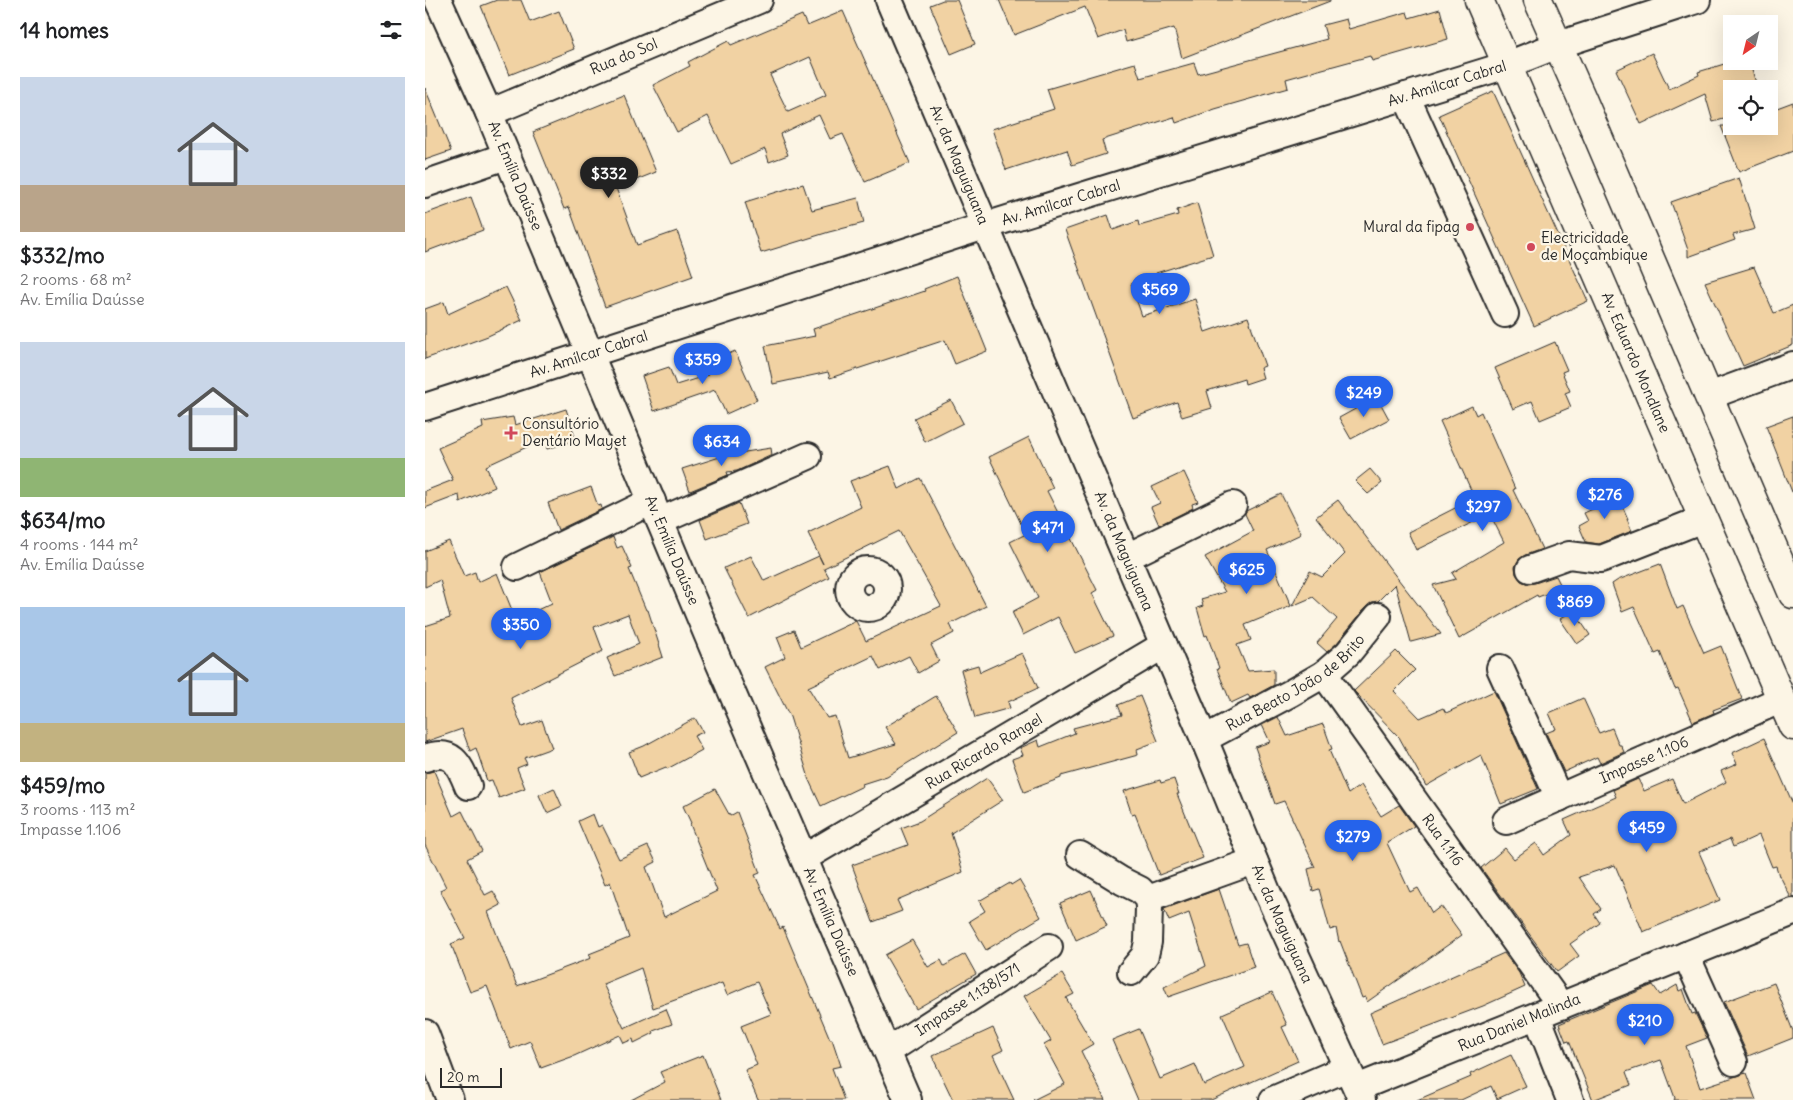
<!DOCTYPE html>
<html lang="en">
<head>
<meta charset="utf-8">
<style>
	body { margin:0; font-family:Delius,sans-serif; background:#f2f2f2; color:#202124; height:100vh; display:flex; flex-direction:column; font-size:19px; white-space:nowrap }
	* { box-sizing:border-box; margin:0 }
	p { font-size:16px; color:#757577 }
	.icon { flex:none; width:28px; height:28px; fill:none; stroke:currentColor; stroke-width:2; stroke-linecap:round; stroke-linejoin:round }
	.map { position:relative; flex:1; overflow:hidden }
	.side { display:flex; flex-direction:column; background:#fff; width:425px }
	.side>* { flex:none }
	.needle { width:32px; rotate:215deg }
	.controls { position:absolute; left:1298px; top:15px; display:grid; gap:10px }
	.controls a { display:grid; place-items:center; width:55px; height:55px; border-radius:0px; background:#fff; box-shadow:0 5px 20px #0002; font-size:25px }
	.scale { position:absolute; left:15px; bottom:12px; width:62px; box-sizing:border-box; padding-left:5px; border:2px solid #2b2b2b; border-top:0; font-size:14px; line-height:18px; white-space:nowrap; color:#2b2b2b; -webkit-text-stroke:4px #fcf5e5; paint-order:stroke }
	.price { position:absolute; translate:-50% -42px; padding:0 11px; border-radius:18px; background:#2563eb; color:#fff; font-size:16px; line-height:32px; filter:drop-shadow(0 1px 2px #0008) }
	.price::after { content:''; position:absolute; left:50%; top:30px; width:15px; height:11px; margin-left:-8px; background:inherit; clip-path:polygon(0 0,100% 0,50% 100%) }
	.price.selected { background:#222; color:#fff }
	ul { padding:0; list-style:none }
	li { display:grid; align-content:center; gap:10px; height:265px; padding:0 20px }
	li span { display:grid; place-items:center; height:155px; border-radius:0px; color:#555 }
	li>.icon { margin-inline-start:auto }
	span .icon { width:90px; height:90px; fill:#fffc; stroke-width:1 }
	li b { font-size:21px }
	h2 { display:flex; justify-content:space-between; align-items:center; height:60px; padding:0 20px; font-size:21px }
	main { display:flex; flex:1; min-height:0 }
	.map>svg:first-child { display:block }
	.building { fill:#f1d2a3; stroke:#2b2b2b; fill-rule:evenodd }
	.lines { fill:none; stroke-linecap:round; stroke-linejoin:round }
	.minor-casing { stroke:#2b2b2b; stroke-width:30 }
	.major-casing { stroke:#2b2b2b; stroke-width:31 }
	.minor { stroke:#fcf5e5; stroke-width:26 }
	.major { stroke:#fcf5e5; stroke-width:28 }
	.poi-dot { fill:#d1495b; stroke:#fcf5e5; stroke-width:2 }
	.labels { text-anchor:middle; stroke-width:4.5; stroke-linejoin:round; paint-order:stroke }
	.street-label { font-size:15px; fill:#2b2b2b; stroke:#fcf5e5 }
	.poi-label { font-size:15px; fill:#2b2b2b; stroke:#fcf5e5; text-anchor:start }
</style>
</head>
<body>
<main>
<section class="side">
<h2>14 homes<svg class="icon" aria-label="filters" viewBox="0 0 24 24"><path d="M4 7h16M4 17h16"/><circle cx="9" cy="7" r="2"/><circle cx="15" cy="17" r="2"/></svg></h2>
<ul>
<li><span style="background:linear-gradient(#c9d6e8 70%,#b9a48a 0)"><svg class="icon" aria-label="home" viewBox="0 0 24 24"><path d="M3 11l9-7 9 7M6 9v11h12V9"/></svg></span><div><b>$332/mo</b><p>2 rooms · 68 m²</p><p>Av. Emília Daússe</p></div></li>
<li><span style="background:linear-gradient(#c9d6e8 75%,#8fb573 0)"><svg class="icon" aria-label="home" viewBox="0 0 24 24"><path d="M3 11l9-7 9 7M6 9v11h12V9"/></svg></span><div><b>$634/mo</b><p>4 rooms · 144 m²</p><p>Av. Emília Daússe</p></div></li>
<li><span style="background:linear-gradient(#a9c7e8 75%,#c2b280 0)"><svg class="icon" aria-label="home" viewBox="0 0 24 24"><path d="M3 11l9-7 9 7M6 9v11h12V9"/></svg></span><div><b>$459/mo</b><p>3 rooms · 113 m²</p><p>Impasse 1.106</p></div></li>
</ul>
</section>
<div class="map">
<svg width="1368" height="1100" viewBox="0 0 1368 1100">
	<rect width="100%" height="100%" fill="#fcf5e5"/>
	<filter id="ink" filterUnits="userSpaceOnUse"><feTurbulence type="fractalNoise" baseFrequency=".02" numOctaves="2"/><feDisplacementMap in="SourceGraphic" scale="10" xChannelSelector="R" yChannelSelector="G"/><feConvolveMatrix kernelMatrix="1 2 1 2 8 2 1 2 1" color-interpolation-filters="sRGB"/></filter>
	<g filter="url(#ink)">
		<path class="building" d="M72,0h24l9,22 29,-11 15,38 -65,26 -28,-69z
			M518,0h14l18,44 -24,10 -21,-49z
			M574,0h331v1l-148,57 -8,-30 -48,14 -3,-12 -25,9 -13,-32 -71,28z
			M1015,9l8,30 -76,22 -2,-5 -84,23 2,9 -73,21 -39,14 -2,-6 -72,23 4,14 -34,11 -5,-15 -61,20 -14,-41 62,-20 -7,-20 88,-26 5,15 54,-15 4,11 129,-35 -4,-14 23,-6 3,10 58,-17 2,6z
			M418,11l67,152 -45,19 -22,-48 -13,5 -11,-24 -39,19 8,21 -19,7 -4,-13 -34,15 -23,-48 -31,16 -24,-47 37,-19 -2,-4 40,-21 3,4 71,-30 5,11zM385,57l16,38 -38,17 -18,-37z
			M1227,53l17,36 30,-14 -1,-3 36,-11h15l9,28h-27v28l-18,5 -8,-28 -64,30 -25,-54z
			M0,88l26,63 -26,9z
			M1068,91l95,210 -54,25 -95,-211z
			M199,95l32,77 -40,16 21,57 40,-14 16,45 -88,31 -36,-100 -5,2 -31,-77z
			M1368,102v49l-54,21 -18,-46h48v-15z
			M1314,178l16,51 -22,6 2,5 -47,17v-7l-17,-48z
			M378,184l9,26 46,-12 6,25 -35,9 -68,21 -16,-51z
			M46,197l12,33 -58,22v-38z
			M772,203l16,52 -57,18 1,2 -26,9 11,32 53,-17 10,33 43,-15 17,49 -5,2 3,10 -18,6 -1,-5 -37,12 5,17 -30,9 -5,-15 -44,16 -68,-188 43,-15 5,15 25,-9 1,5 39,-11 -1,-5z
			M1329,267l20,46 19,-8v40l-50,21 -38,-84z
			M532,276l30,75 -32,13 -10,-24 -115,38 -2,-6 -55,12 -8,-38 50,-10 -2,-7 112,-38 -1,-2z
			M81,287l16,33 -34,16 -63,23v-50l19,-7 4,12z
			M1130,342l12,28 -5,2 8,19 -5,2 6,14 -31,13 -8,-19 -19,8 -18,-41z
			M310,351l22,49 -31,14 -11,-24 -61,21 -12,-35 27,-9 7,18 32,-10 -4,-10z
			M952,397l12,22 -38,20 -12,-21z
			M526,400l12,23 -38,19 -11,-24z
			M1047,406l4,9 5,-3 34,77 -2,1 29,59 -17,6 -6,4 -4,8 1,7 5,7 7,3 7,-1 21,-7 6,12 -24,9 -1,-2 -78,44 -26,-54 23,-6 -4,-6 52,-31 -14,-28 -74,36 -8,-18 53,-27 -4,-9 14,-6 -31,-69z
			M141,409l10,31 -29,9 -3,-10 -58,27 9,21 -35,15 -1,-7 -34,13v-17l28,-11 -15,-32 45,-20 -1,-6 31,-5 2,8z
			M1368,416v76h-1l-26,-66z
			M604,437l24,51 -6,3 50,99 -5,3 21,43 -38,17 -17,-36 -35,18 -11,-23 26,-14 -28,-56 16,-8 -37,-77z
			M346,448l1,7 -35,16 -10,1 1,3 -38,16 -8,-22 44,-14z
			M465,466l9,23 21,-11 66,128 -36,18 4,9 -23,12 8,16 -21,12 -9,-17 -29,14 -7,-14 -65,31 19,31 8,-2 13,42 48,-14 -11,-17 51,-31 22,36 -71,44 -25,8 1,2 -42,20 -14,-30 1,-1 -18,-58 -25,-50 20,-10 -8,-20 17,-7 7,17 55,-26 10,20 75,-35 -42,-75 -75,37 5,9 -80,41 -25,-50 27,-12 13,25 55,-25 4,8 -15,-31 53,-26 -11,-26z
			M945,469l12,14 -14,11 -13,-13z
			M759,472l14,30 -6,2 1,4 -34,17 -8,-18 9,-4 -8,-16z
			M166,487l7,19 3,-1 1,4 -44,21 -10,-27z
			M1190,489l13,30h-1l5,12 -33,13 -13,-2 -7,-16 9,-5 -4,-8 11,-5 -4,-8z
			M856,494l20,40 -34,16 24,56 -46,19 6,15 -14,5 11,26 26,-2v16l-24,13 -2,-3 -17,8 -14,-34 2,-1 -12,-33 -2,1 -8,-28 6,-2 -2,-7 24,-7 -20,-35 48,-26 -8,-17 1,-3z
			M913,500l53,70 50,64 -30,8 -16,-58 -17,17 -6,1 -6,5 -29,36 -10,9 -10,-9 20,-24 -24,-22 -21,9 18,-35 12,6 23,-23 -29,-37z
			M314,503l8,21 -40,15 -7,-19z
			M188,537l4,11 5,-2 10,22 -3,1 17,41h2l15,47 -48,19 -8,-18 32,-14 -11,-30 -34,13 9,24 -92,47 11,29 20,-7 10,28 -28,10 3,6 -10,4 8,20 -26,10 -7,-18 -5,1 -11,-33 -6,3 -8,-22 -37,13v-116l25,-8 -10,-38 -15,7v-36l24,-10 15,35 11,-4 3,10 19,-9 19,47 36,-17 -12,-31z
			M1235,564l17,45 6,-3 21,47 17,-7 21,53 -29,11 1,3 -21,9 -15,-34 -3,1 -15,-37 -5,2 -21,-47 -12,5 -10,-28 6,-4z
			M1148,610l17,25 -13,9 -17,-25z
			M971,651l19,19 -21,21 26,27 23,-10 3,5 48,-22 44,98 -37,15 -20,-49 -55,31 -27,-49 -45,-46z
			M597,653l16,35 -30,14 2,6 -35,10 -14,-48 17,-5 2,7z
			M715,696l18,45 -21,8 1,6 -77,21v2l-37,14 -12,-33 11,-4 -3,-7 18,-8 2,7 35,-14 -2,-5 49,-13 -4,-10z
			M1158,698l16,35 13,-5 7,17h2l3,7 -24,11 -3,-6 -33,15 -18,-39 10,-4 -7,-16z
			M853,717l9,19 36,-12 9,25 -3,1 19,44 13,-9 20,31 18,-11 15,21 -27,17 23,49 8,-4 14,25 9,-7 21,29 -95,67 -2,-5 -3,1 -22,-57 -1,1 -3,-14 -6,2 -11,-41 -6,2 -5,-22 7,-2 -31,-66 -9,3 -20,-57 15,-5 -8,-17z
			M270,718l8,14 -9,4 8,14 -35,19 -1,-2 -27,11 -10,-26 15,-6z
			M1339,738l29,66v93l-2,1 -11,-22h-1l-3,-10 -4,1 -13,-32 -26,12 -3,-8 -31,13 21,48 -77,32 -28,-67 -36,12 22,32 -7,5 6,9 -30,21 9,12 -22,16 -76,-104 24,-20 9,11 22,-16 8,12 27,-20 -7,-15 52,-23 -3,-7 25,-11 6,12 28,-12 11,25 43,-22 -5,-11 16,-7 -5,-11z
			M9,771l19,45 9,-5 20,40 -15,8 18,36 8,-4 8,14 -13,7 29,74 74,-28 -2,-4 40,-16 -19,-56 -5,3 -27,-64 15,-7 5,13 4,-2 17,34 29,-13 8,16 -10,5 18,50 53,-26 -27,-67 1,-1 -8,-17 32,-17 15,27 7,-4 23,61 -5,2 25,54 3,-2 47,112h2l9,27 -9,2 12,32h-86l-13,-30 12,-5 -16,-39 30,-12 -14,-32 -30,13 -5,-12 -69,25 -12,-40 -38,16 21,44 42,-19 6,15 -19,7 1,2 -20,10 -1,-4 -9,4 -4,-8 -46,21 -33,12 -11,-27 -19,8 -24,-63 -17,6 -19,-48 14,-6 -25,-48 6,-3 -21,-42v-72z
			M562,778l16,22 -52,33 12,39 -66,28 5,11 -29,11 -21,-57 56,-20 -7,-17 19,-7z
			M749,779l5,15h-2l26,64 -44,17 -24,-61 -3,1 -8,-24 36,-11 1,3z
			M129,788l8,18 -15,7 -8,-18z
			M594,880l22,37 -55,33 -17,-29 16,-10 -6,-10 31,-18 1,2z
			M794,889l19,56 8,-2 8,24 -86,30 -4,-10 42,-21 -17,-53 -20,8 -5,-12z
			M666,890l16,36 -31,14 -16,-37z
			M487,940l16,27 13,-7 3,6 21,-12 11,20 -60,35 -31,-54z
			M1079,953l15,20 6,14 -42,19 -101,38 -12,-31z
			M637,974l12,20 -8,4 27,46 -12,7 24,49h-72l32,-16 -21,-39 7,-4 -27,-45z
			M1349,983l19,48v7l-45,18 -24,-54z
			M1228,985l7,10 17,-10 2,6 4,-2 9,25 3,-1 12,25 -21,8 14,42 46,-15 10,27h-82l1,-2 -14,-38 -35,12 5,13 -38,15 -24,-59 -3,1 -7,-18z
			M847,992l15,33 -5,2 16,34 -87,39h-73l-26,-60 27,-11 21,50 35,-15 9,21 41,-18 -23,-53z
			M568,1028l10,22 -10,5 21,45h-61l-21,-44z
			M278,1055l18,45h-90l34,-18 -5,-10z
			M1086,1055l15,31 -29,13 -6,-13 -30,14h-44l54,-23 -1,-3z"/>
		<g class="lines">
			<g class="minor-casing">
				<g id="minor">
					<path id="s1" d="M13,0l51,113 229,547 190,440"/>
					<path id="s2" d="M464,0l315,739 64,155 94,206"/>
					<path d="M981,96l99,218"/>
					<path id="s3" d="M64,113l270,-113"/>
					<path d="M0,184l81,-28"/>
					<path d="M1284,396l84,-31"/>
					<path id="s4" d="M0,407l560,-181 522,-161 51,-20 139,-45"/>
					<path d="M235,521l148,-65"/>
					<path d="M702,557l106,-52"/>
					<path d="M92,567l135,-66"/>
					<path d="M1105,569l39,-14 32,4 102,-40"/>
					<circle cx="443" cy="589" r="19"/>
					<path d="M1075,668l59,130"/>
					<path id="s5" d="M899,674l237,332"/>
					<path id="s6" d="M779,739l87,-46 33,-19 24,-21 30,-37"/>
					<path d="M0,758c28,-10 34,6 43,28"/>
					<path id="s7" d="M1081,821l276,-122"/>
					<path d="M655,855l42,26 18,9 8,9 1,8 -1,35 -3,13 -14,17"/>
					<path id="s8" d="M379,858l360,-213"/>
					<path d="M723,899l106,-38"/>
					<path d="M1261,955l48,107"/>
					<path d="M1112,1016l33,84"/>
					<path d="M0,1033l25,67"/>
					<path id="s9" d="M463,1051l161,-104"/>
					<path id="s10" d="M932,1088l436,-176"/>
					<path d="M848,1100l74,-32"/>
				</g>
			</g>
			<g class="major-casing">
				<g id="major">
					<path id="s11" d="M1054,0l314,726"/>
					<path d="M1113,0l44,99 211,495"/>
				</g>
			</g>
			<use href="#minor" class="minor"/>
			<use href="#major" class="major"/>
		</g>
	</g>
	<g class="poi-dot">
		<circle cx="1045" cy="227" r="5"/>
		<circle cx="1106" cy="247" r="5"/>
		<path d="M83.5 425.5h5v5h5v5h-5v5h-5v-5h-5v-5h5z"/>
	</g>
	<g class="labels">
		<g class="street-label">
			<text dy="5" stroke="none"><textPath href="#s3" startOffset="146">Rua do Sol</textPath></text>
			<text dy="5" stroke="none"><textPath href="#s4" startOffset="1072">Av. Amílcar Cabral</textPath></text>
			<text dy="5" stroke="none"><textPath href="#s2" startOffset="179">Av. da Maguiguana</textPath></text>
			<text dy="5" stroke="none"><textPath href="#s1" startOffset="192">Av. Emília Daússe</textPath></text>
			<text dy="5" stroke="none"><textPath href="#s4" startOffset="668">Av. Amílcar Cabral</textPath></text>
			<text dy="5" stroke="none"><textPath href="#s4" startOffset="172">Av. Amílcar Cabral</textPath></text>
			<text dy="5" stroke="none"><textPath href="#s11" startOffset="395">Av. Eduardo Mondlane</textPath></text>
			<text dy="5" stroke="none"><textPath href="#s1" startOffset="598">Av. Emília Daússe</textPath></text>
			<text dy="5" stroke="none"><textPath href="#s2" startOffset="599">Av. da Maguiguana</textPath></text>
			<text dy="5" stroke="none"><textPath href="#s6" startOffset="108">Rua Beato João de Brito</textPath></text>
			<text dy="5" stroke="none"><textPath href="#s8" startOffset="209">Rua Ricardo Rangel</textPath></text>
			<text dy="5" stroke="none"><textPath href="#s7" startOffset="151">Impasse 1.106</textPath></text>
			<text dy="5" stroke="none"><textPath href="#s5" startOffset="204">Rua 1.116</textPath></text>
			<text dy="5" stroke="none"><textPath href="#s1" startOffset="1002">Av. Emília Daússe</textPath></text>
			<text dy="5" stroke="none"><textPath href="#s2" startOffset="1004">Av. da Maguiguana</textPath></text>
			<text dy="5" stroke="none"><textPath href="#s9" startOffset="95">Impasse 1.138/571</textPath></text>
			<text dy="5" stroke="none"><textPath href="#s10" startOffset="175">Rua Daniel Malinda</textPath></text>
		</g>
		<g class="poi-label">
			<text x="1035" y="232" text-anchor="end">Mural da fipag</text>
			<text x="1116" y="243">Electricidade<tspan x="1116" dy="17">de Moçambique</tspan></text>
			<text x="97" y="429">Consultório<tspan x="97" dy="17">Dentário Mayet</tspan></text>
		</g>
	</g>
</svg>
<div class="controls">
<a><svg class="needle" viewBox="-14 -14 28 28"><path d="M0-13l5 13h-10z" fill="#e53935"/><path d="M0 13l5-13h-10z" fill="#757577"/></svg></a>
<a><svg class="icon" aria-label="locate" viewBox="0 0 24 24"><circle cx="12" cy="12" r="6"/><path d="M12 2v4M12 18v4M2 12h4M18 12h4"/></svg></a>
</div>
<div class="scale">20 m</div>
<b class="price selected" style="left:184px;top:199px">$332</b>
<b class="price" style="left:735px;top:315px">$569</b>
<b class="price" style="left:278px;top:385px">$359</b>
<b class="price" style="left:939px;top:418px">$249</b>
<b class="price" style="left:297px;top:467px">$634</b>
<b class="price" style="left:1180px;top:520px">$276</b>
<b class="price" style="left:1058px;top:532px">$297</b>
<b class="price" style="left:623px;top:553px">$471</b>
<b class="price" style="left:822px;top:595px">$625</b>
<b class="price" style="left:1150px;top:627px">$869</b>
<b class="price" style="left:96px;top:650px">$350</b>
<b class="price" style="left:1222px;top:853px">$459</b>
<b class="price" style="left:928px;top:862px">$279</b>
<b class="price" style="left:1220px;top:1046px">$210</b>
</div>
</main>
</body>
</html>
